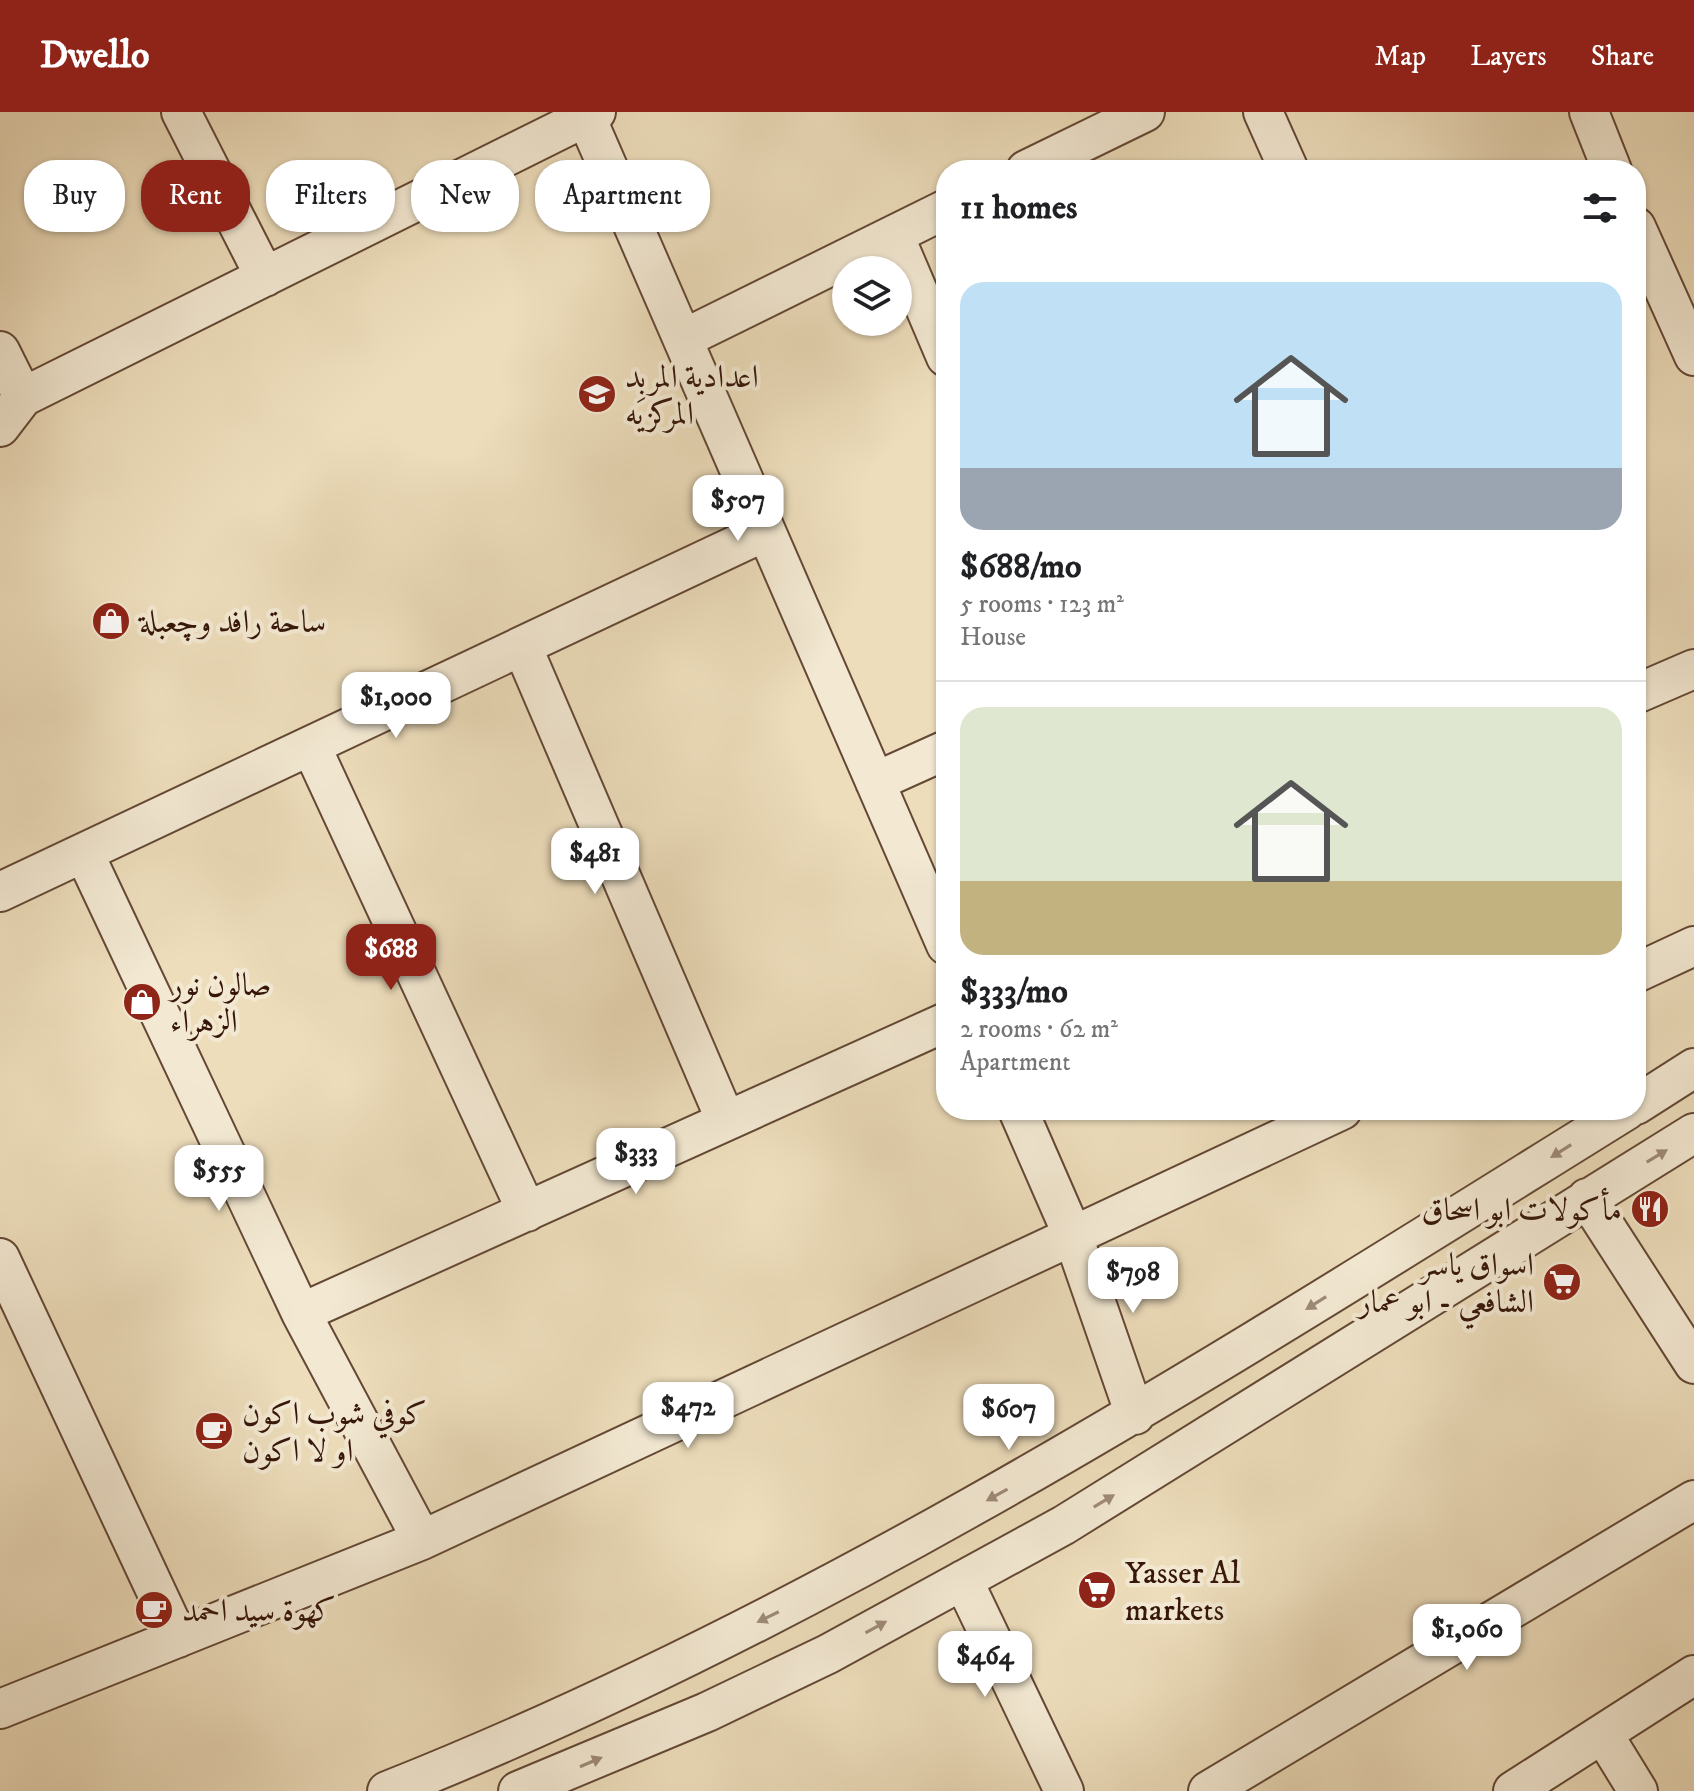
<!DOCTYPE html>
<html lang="en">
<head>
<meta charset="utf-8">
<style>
	body { margin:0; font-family:"IM FELL DW Pica",Amiri,serif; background:#f2f2f2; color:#202124; height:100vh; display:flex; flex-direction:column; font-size:30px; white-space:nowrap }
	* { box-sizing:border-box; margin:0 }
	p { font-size:26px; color:#757577 }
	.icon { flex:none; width:44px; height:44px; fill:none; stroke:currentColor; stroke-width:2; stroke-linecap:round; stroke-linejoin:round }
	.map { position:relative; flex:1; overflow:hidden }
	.sheet { position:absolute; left:936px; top:48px; width:710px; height:960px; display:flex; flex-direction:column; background:#fff; border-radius:32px; box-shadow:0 2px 6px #0004 }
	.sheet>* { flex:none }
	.guide { position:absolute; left:24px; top:48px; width:760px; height:72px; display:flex; gap:16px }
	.tools { position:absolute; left:832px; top:144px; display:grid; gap:16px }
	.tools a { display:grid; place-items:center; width:80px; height:80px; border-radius:50%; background:#fff; box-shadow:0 2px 6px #0004; font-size:40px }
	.price { position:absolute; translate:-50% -68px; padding:0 18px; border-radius:16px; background:#fff; color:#222; font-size:26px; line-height:52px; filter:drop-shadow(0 2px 4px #0008) }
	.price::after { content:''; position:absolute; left:50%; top:48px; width:24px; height:18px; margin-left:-12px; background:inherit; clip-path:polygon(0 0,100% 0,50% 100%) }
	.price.active { background:#8f2418; color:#fff }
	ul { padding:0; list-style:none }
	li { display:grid; align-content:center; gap:16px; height:424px; padding:0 24px }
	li+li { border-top:2px solid #e0e0e0 }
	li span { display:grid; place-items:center; height:248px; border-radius:24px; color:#555 }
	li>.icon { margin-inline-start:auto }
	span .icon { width:144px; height:144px; fill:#fffc; stroke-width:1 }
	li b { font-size:34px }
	h2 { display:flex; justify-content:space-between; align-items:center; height:96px; padding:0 24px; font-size:34px }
	.chip { padding:0 28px; border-radius:32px; background:#fff; box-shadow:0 2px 6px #0004; font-size:28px; line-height:72px }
	.chip.active { background:#8f2418; color:#fff }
	header { display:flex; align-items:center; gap:48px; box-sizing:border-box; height:112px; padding:0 40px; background:#8f2418; color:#fff }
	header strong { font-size:38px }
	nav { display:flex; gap:44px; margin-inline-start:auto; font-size:28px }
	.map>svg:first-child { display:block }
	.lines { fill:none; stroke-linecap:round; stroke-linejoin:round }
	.minor-casing { stroke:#644835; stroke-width:42 }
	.minor { stroke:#f3e9d3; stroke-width:38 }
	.oneway { fill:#9e8a78 }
	.labels { text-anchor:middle; stroke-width:8; stroke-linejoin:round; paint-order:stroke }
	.poi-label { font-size:32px; fill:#361608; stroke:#f3e9d3; text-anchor:start }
</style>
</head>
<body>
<header>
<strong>Dwello</strong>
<nav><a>Map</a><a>Layers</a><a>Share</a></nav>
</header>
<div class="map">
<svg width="1694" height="1679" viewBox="0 0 1694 1679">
	<rect width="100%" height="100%" fill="#edddbb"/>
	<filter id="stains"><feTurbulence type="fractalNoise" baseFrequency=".0025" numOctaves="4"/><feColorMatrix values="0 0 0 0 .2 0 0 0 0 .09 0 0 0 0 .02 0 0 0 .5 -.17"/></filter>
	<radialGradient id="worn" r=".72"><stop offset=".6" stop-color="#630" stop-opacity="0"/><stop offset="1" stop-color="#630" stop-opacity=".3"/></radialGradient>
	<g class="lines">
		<g class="minor-casing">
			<path id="minor" d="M181,0l84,165
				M1263,0l26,58
				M1589,0l23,58
				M586,5l360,828
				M1026,58l119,-58
				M1636,115l58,129
				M894,123l52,122
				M683,227l263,-130
				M0,239l23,46
				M0,315l23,-30 573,-285
				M522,534l204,475
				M1636,582l58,-25
				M311,634l216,466
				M875,670l71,-32
				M84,741l217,460 121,227
				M0,780l766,-361
				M1636,861l58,-27
				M1636,993l58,-37
				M1018,998l55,126 62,179
				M1587,1086l107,166
				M0,1146l178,380
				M301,1201l645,-291
				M963,1468l101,211
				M0,1597l422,-169 920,-430
				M1603,1622l35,57
				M387,1679c441,-175 839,-432 1240,-681
				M518,1679l189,-79 121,-58 236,-129 630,-392
				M1208,1679l486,-291
				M1513,1679l181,-116"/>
		</g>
		<use href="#minor" class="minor"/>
	</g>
	<defs><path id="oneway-solid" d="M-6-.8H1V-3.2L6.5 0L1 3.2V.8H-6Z" transform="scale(2)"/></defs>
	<g class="oneway">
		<use href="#oneway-solid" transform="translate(1561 1039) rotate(148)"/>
		<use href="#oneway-solid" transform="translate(1657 1044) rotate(-31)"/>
		<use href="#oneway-solid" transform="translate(1316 1191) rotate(148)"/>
		<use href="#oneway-solid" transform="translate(997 1383) rotate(151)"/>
		<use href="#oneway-solid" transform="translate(1104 1389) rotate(-31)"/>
		<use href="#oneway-solid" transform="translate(768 1505) rotate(154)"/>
		<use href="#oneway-solid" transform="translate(876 1515) rotate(-29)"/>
		<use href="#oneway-solid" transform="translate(591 1650) rotate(-23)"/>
	</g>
	<defs>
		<g id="school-disc" transform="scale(2)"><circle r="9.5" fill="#8f2418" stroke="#f3e9d3"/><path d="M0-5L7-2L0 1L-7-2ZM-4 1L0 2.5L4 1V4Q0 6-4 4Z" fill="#fff"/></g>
		<g id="shop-disc" transform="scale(2)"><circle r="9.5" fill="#8f2418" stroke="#f3e9d3"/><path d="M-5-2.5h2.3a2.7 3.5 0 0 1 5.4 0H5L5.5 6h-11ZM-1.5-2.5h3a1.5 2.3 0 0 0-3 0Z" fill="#fff"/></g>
		<g id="restaurant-disc" transform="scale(2)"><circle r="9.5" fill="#8f2418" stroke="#f3e9d3"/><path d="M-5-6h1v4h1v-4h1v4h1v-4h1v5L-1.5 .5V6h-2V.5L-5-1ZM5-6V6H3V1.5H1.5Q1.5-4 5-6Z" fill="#fff"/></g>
		<g id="supermarket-disc" transform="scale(2)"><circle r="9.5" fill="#8f2418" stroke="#f3e9d3"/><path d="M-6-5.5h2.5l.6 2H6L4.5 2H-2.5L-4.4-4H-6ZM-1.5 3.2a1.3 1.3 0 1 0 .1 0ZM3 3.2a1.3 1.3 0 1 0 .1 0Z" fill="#fff"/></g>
		<g id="cafe-disc" transform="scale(2)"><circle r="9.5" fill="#8f2418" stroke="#f3e9d3"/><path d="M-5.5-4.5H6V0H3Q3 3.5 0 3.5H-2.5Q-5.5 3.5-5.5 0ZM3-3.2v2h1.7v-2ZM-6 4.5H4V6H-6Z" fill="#fff"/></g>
	</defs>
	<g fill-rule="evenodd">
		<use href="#school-disc" x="597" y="282"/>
		<use href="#shop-disc" x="111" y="509"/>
		<use href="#shop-disc" x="142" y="890"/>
		<use href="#restaurant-disc" x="1650" y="1097"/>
		<use href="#supermarket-disc" x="1562" y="1170"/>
		<use href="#cafe-disc" x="214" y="1319"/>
		<use href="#supermarket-disc" x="1097" y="1478"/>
		<use href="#cafe-disc" x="154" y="1498"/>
	</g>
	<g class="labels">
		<g class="poi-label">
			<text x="625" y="275">اعدادية المربِد<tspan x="625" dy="37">المركزيه</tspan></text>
			<text x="139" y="520">ساحة رافد وچعبلة</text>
			<text x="170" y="883">صالون نور<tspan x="170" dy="37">الزهراء</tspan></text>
			<text x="1622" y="1108" text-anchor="end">مأكولات ابو اسحاق</text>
			<text x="1534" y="1163" text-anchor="end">اسواق ياسر<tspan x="1534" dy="37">الشافعي - ابو عمار</tspan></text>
			<text x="242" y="1312">كوفي شوب اكون<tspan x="242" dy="37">او لا اكون</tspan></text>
			<text x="1125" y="1471">Yasser Al<tspan x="1125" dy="37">markets</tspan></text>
			<text x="182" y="1509">كهوة سيد احمد</text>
		</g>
	</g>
	<rect width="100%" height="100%" filter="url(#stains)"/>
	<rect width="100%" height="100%" fill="url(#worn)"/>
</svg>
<div class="tools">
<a><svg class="icon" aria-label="layers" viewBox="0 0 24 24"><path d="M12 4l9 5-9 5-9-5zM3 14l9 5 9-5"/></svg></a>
</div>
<b class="price" style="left:738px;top:431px">$507</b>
<b class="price" style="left:396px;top:628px">$1,000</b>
<b class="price" style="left:595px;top:784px">$481</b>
<b class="price active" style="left:391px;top:880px">$688</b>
<b class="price" style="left:636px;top:1084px">$333</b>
<b class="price" style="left:219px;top:1101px">$555</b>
<b class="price" style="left:1133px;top:1203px">$798</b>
<b class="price" style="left:688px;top:1338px">$472</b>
<b class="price" style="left:1009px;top:1340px">$607</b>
<b class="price" style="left:1467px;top:1560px">$1,060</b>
<b class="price" style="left:985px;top:1587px">$464</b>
<div class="guide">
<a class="chip">Buy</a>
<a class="chip active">Rent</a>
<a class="chip">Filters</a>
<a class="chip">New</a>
<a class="chip">Apartment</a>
</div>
<section class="sheet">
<h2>11 homes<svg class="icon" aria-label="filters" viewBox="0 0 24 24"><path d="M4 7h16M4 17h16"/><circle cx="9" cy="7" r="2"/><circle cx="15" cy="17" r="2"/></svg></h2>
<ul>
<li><span style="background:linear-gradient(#bfe0f5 75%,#9aa5b1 0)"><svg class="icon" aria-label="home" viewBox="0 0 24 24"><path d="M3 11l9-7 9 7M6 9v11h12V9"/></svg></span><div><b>$688/mo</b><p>5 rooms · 123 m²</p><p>House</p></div></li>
<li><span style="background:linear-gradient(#dfe7d0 70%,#c2b280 0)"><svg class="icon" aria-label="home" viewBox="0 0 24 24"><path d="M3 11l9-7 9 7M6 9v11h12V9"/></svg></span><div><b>$333/mo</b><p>2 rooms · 62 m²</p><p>Apartment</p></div></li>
</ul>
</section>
</div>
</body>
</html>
